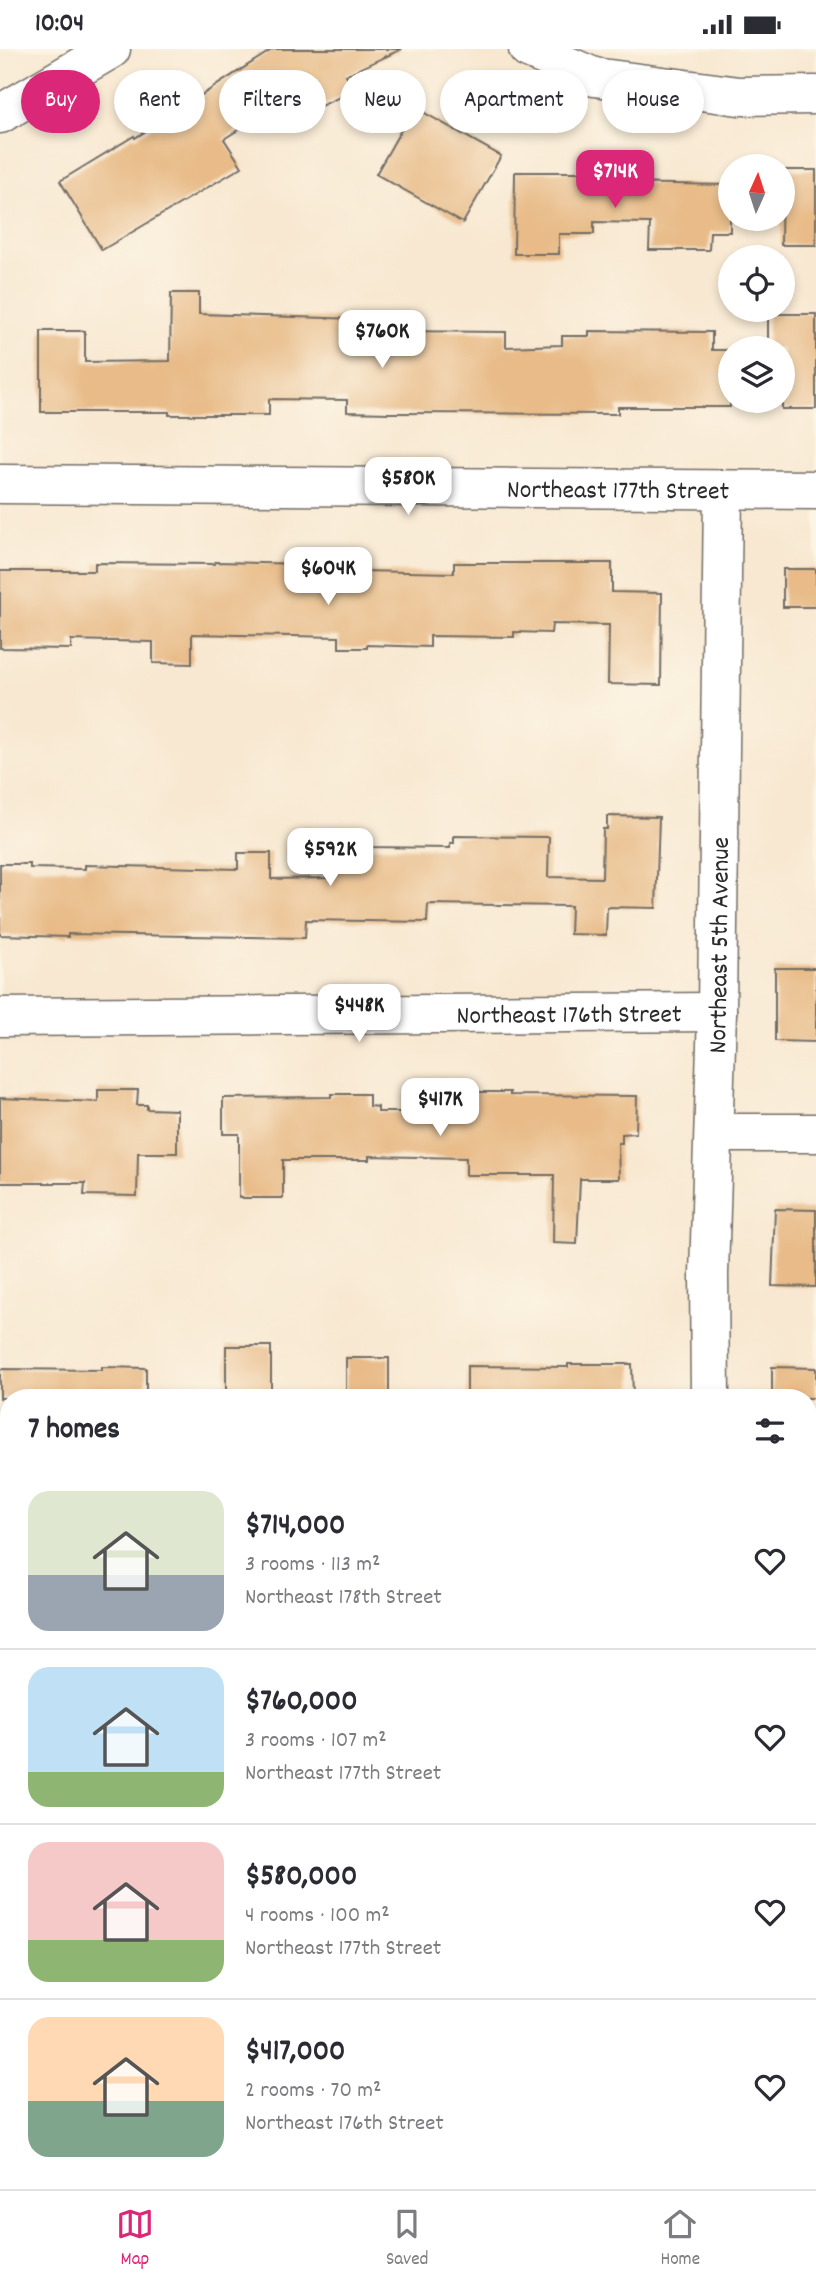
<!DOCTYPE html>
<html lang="en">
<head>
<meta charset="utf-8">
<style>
	body { margin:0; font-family:Dekko,sans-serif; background:#f7f7f7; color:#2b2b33; height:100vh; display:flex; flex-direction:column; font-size:26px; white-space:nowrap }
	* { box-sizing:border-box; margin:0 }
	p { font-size:23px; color:#7c7c81 }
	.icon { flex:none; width:38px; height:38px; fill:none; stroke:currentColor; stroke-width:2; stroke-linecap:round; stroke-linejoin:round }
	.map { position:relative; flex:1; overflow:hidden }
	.drawer { position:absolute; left:0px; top:1340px; width:817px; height:800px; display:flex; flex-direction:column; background:#fff; border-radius:28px 28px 0 0; box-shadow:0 4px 10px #0003 }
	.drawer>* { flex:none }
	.hud { position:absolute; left:21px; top:21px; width:775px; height:63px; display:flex; gap:14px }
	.needle { width:46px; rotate:3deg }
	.buttons { position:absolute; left:718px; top:105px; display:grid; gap:14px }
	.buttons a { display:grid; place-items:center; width:77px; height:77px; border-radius:50%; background:#fff; box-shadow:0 4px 10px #0003; font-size:35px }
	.price { position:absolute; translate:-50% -60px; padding:0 16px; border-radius:14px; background:#fff; color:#222; font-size:23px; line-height:46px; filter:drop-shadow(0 2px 4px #0008) }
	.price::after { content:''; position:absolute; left:50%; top:42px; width:21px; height:16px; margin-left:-10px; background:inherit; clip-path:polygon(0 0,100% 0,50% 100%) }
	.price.selected { background:#db2777; color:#fff }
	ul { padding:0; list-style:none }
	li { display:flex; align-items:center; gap:21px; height:175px; padding:0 28px }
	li+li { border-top:2px solid #e1e1e2 }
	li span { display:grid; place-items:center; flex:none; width:196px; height:140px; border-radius:21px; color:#555 }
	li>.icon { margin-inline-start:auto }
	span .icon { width:84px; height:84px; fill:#fffc; stroke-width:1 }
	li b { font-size:30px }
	h2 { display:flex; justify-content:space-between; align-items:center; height:84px; padding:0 28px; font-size:30px }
	.tag { padding:0 24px; border-radius:32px; background:#fff; box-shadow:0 4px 10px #0003; font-size:24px; line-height:63px }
	.tag.selected { background:#db2777; color:#fff }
	.status { display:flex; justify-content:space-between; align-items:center; height:49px; padding:0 35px; background:#fff; direction:ltr }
	.status svg { height:19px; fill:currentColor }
	.tabs { display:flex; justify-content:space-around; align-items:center; height:98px; border-top:2px solid #e1e1e2; background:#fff; font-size:19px; color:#7c7c81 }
	.tabs a { display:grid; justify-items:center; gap:4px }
	.tabs .selected { color:#db2777 }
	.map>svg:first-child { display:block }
	.building { fill:#e8bb88 }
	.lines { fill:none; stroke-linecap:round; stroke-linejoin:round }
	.street-casing { stroke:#736d65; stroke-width:41 }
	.street { stroke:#fff; stroke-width:38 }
	.labels { text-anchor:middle; stroke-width:6; stroke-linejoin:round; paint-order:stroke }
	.street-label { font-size:26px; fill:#2b2b2b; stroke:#fcf5e5 }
</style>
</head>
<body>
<div class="status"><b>10:04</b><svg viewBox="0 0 49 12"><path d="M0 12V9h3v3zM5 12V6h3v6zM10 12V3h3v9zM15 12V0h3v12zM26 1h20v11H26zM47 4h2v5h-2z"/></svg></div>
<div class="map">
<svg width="816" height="2140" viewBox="0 0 816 2140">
	<rect width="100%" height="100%" fill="#fcf5e5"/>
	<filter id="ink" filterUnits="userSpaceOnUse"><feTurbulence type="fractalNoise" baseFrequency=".0143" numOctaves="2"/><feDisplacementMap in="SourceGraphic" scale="14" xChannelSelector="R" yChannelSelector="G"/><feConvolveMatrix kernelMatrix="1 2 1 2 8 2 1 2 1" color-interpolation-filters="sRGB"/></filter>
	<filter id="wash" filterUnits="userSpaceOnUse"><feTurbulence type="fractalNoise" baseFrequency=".00686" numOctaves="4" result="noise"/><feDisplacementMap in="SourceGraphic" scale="28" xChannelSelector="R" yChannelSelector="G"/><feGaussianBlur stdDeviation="1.57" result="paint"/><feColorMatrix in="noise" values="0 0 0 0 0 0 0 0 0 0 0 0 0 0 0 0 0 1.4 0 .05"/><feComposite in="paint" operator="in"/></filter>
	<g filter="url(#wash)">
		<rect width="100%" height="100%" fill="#f8e8d1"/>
		<g id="blocks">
			<path class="building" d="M273,0h129l-56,26 7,16 -41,19 -10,-21 -78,50 18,28 -140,83 -42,-69 74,-45 1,2z
				M414,58l87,49 -38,67 -87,-49z
				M782,121h34v75h-35z
				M515,123h66v5h36v6l113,2v47h-20l-1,18h-60l1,-27 -56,-1v12h-35v20h-45z
				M171,244h28v21l192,6 -1,11 116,1v15l56,-2v-9h27v-5l123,1v18h18v57h-112v7l-229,-1 -42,-1v-12l-78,-1v16h-100v-3h-128v-81h44v31l85,-1z
				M768,265h48v95h-34v-61h-14z
				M215,513l98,2v6l141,3v-10h158v29l50,1 -1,92 -53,-1 1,-59 -57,-1 -1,9 -37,-1v5l-84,-1v11l-63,-2v3h-28v-11l-147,-3v30l-39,-1v-21l-82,-2v9l-71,-1v-77h95v-8l119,1z
				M783,520h33v38h-33z
				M607,767l52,1 -3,91 -49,-1 -1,28 -36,-1 1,-28 -143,-2 -1,18 -121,-2 -1,18 -237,-4v3l-68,-2v-71h30v4l55,1v-4l153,4v-16h33v26l59,-1 1,-43 37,1 -1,11 83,1v-5h4v-7l95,1 -1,40 54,1 1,-49h4z
				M775,919h41v74l-41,-1z
				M98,1041h40l-1,15h10v4l30,1v43h-39l-1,43 -53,-1 1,-12h-85v-85l98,4z
				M445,1043h65v3l127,1 -1,37 -14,1v9h-4l1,36h-39l-3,65 -24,-1 1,-68h-88v-17l-97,-2v4h-86v38h-44v-64h-16v-36l108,-1v-3h38v12l9,1v5h67z
				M775,1160l41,1v77l-44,-1z
				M226,1297h45v52h-45z
				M346,1309h43v40h-43z
				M568,1315h64l1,34h-166v-32l101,1z
				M102,1318l44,1v30h-146v-29l102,1z
				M772,1318l44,1v30h-44z"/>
		</g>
	</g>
	<g filter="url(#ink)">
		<use href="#blocks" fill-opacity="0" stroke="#736d65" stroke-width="2"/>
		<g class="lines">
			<g class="street-casing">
				<g id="street">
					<path d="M528,0l66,28 145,19 77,-1"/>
					<path d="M0,65l111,-65"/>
					<path id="s1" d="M0,435l816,6"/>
					<path id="s2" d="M0,968l717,-5"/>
					<path d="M715,1084h101"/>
					<path id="s3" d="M710,1349l-1,-124 8,-262 6,-522"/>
					<path d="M0,1495h9"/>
					<path d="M808,1497h8"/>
					<path d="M808,2024h8"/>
					<path d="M0,2027l9,-1"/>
					<path d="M173,2140v-8"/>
					<path d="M435,2140v-8"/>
					<path d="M695,2140l1,-8"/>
				</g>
			</g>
			<use href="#street" class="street"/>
		</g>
	</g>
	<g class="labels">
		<g class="street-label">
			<text dy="9" stroke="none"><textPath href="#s1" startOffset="618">Northeast 177th Street</textPath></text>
			<text dy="9" stroke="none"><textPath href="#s3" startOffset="453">Northeast 5th Avenue</textPath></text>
			<text dy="9" stroke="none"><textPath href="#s2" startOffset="569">Northeast 176th Street</textPath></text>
		</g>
	</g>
</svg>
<div class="buttons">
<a><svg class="needle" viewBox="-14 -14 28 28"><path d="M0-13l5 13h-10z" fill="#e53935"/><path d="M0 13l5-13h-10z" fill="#7c7c81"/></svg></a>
<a><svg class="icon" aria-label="locate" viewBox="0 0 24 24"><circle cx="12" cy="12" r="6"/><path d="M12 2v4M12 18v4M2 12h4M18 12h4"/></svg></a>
<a><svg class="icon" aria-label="layers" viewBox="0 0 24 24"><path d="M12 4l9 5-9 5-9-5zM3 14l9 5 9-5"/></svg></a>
</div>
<b class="price selected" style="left:615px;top:161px">$714K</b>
<b class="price" style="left:382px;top:321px">$760K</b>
<b class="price" style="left:408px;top:468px">$580K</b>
<b class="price" style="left:328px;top:558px">$604K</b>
<b class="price" style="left:330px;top:839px">$592K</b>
<b class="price" style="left:359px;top:995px">$448K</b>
<b class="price" style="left:440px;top:1089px">$417K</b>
<div class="hud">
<a class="tag selected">Buy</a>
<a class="tag">Rent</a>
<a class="tag">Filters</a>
<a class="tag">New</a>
<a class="tag">Apartment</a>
<a class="tag">House</a>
</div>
<section class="drawer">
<h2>7 homes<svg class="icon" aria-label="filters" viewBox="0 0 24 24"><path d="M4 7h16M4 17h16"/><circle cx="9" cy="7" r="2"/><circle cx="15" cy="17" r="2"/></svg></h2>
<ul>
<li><span style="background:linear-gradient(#dfe7d0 60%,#9aa5b1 0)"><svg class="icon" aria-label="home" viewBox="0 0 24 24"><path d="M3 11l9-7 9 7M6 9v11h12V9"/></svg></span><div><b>$714,000</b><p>3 rooms · 113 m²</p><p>Northeast 178th Street</p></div><svg class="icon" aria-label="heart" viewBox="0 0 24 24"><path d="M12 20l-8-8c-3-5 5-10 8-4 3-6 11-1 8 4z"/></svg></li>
<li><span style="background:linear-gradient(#bfe0f5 75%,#8fb573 0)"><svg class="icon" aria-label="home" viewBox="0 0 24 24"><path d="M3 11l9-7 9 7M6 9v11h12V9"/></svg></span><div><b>$760,000</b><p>3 rooms · 107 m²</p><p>Northeast 177th Street</p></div><svg class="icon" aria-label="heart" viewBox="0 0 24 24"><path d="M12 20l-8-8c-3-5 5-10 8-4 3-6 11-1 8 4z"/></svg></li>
<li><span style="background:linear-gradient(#f6c9c9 70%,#8fb573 0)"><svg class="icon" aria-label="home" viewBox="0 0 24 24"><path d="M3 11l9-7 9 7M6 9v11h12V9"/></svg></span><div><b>$580,000</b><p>4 rooms · 100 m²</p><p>Northeast 177th Street</p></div><svg class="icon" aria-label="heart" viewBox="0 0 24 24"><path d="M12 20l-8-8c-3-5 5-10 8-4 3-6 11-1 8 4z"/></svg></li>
<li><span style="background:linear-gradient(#ffd9b3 60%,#7fa58c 0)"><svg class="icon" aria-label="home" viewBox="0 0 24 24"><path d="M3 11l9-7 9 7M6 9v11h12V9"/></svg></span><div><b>$417,000</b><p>2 rooms · 70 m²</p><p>Northeast 176th Street</p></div><svg class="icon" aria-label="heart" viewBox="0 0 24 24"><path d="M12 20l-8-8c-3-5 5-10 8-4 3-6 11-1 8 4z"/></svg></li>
</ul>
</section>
</div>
<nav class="tabs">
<a class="selected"><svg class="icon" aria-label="map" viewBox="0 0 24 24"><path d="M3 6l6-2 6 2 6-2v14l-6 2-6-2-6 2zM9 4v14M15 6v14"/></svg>Map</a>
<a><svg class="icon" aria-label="saved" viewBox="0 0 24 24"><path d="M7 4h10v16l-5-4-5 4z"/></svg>Saved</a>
<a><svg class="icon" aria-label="home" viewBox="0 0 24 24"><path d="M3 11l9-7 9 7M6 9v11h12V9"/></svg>Home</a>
</nav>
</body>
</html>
